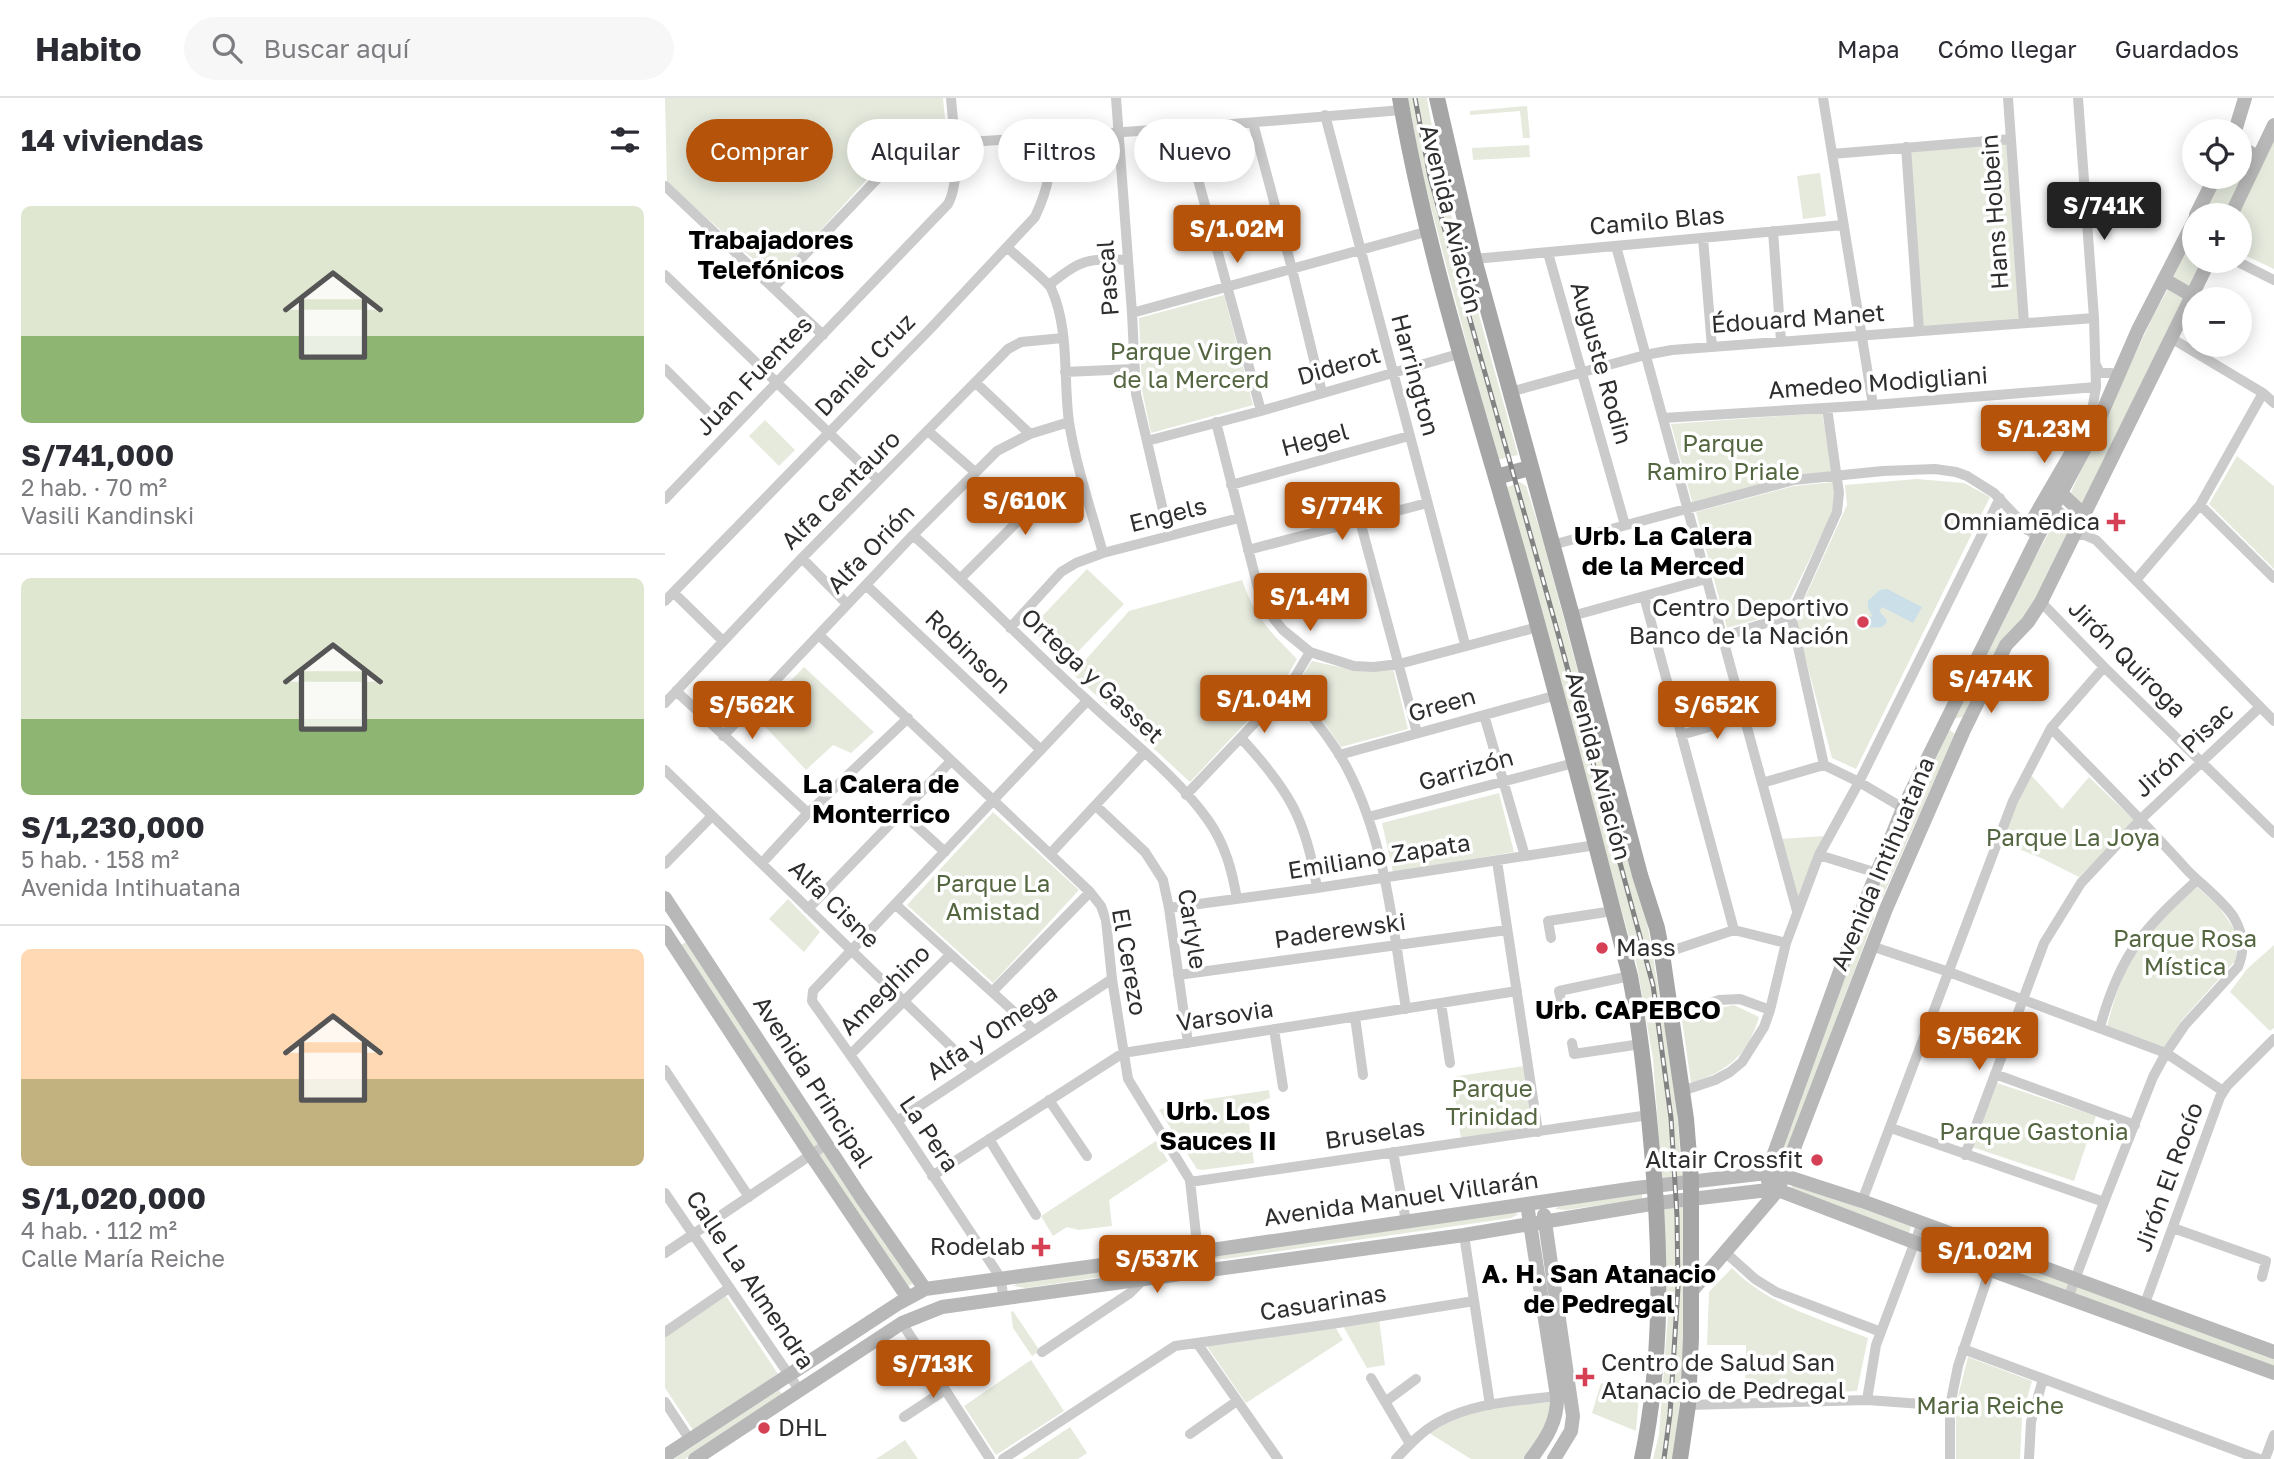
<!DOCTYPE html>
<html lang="es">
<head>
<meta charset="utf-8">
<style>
	body { margin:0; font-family:"Golos Text",sans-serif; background:#f7f7f7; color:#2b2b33; height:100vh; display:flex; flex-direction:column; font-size:26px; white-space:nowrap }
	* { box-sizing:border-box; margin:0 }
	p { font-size:23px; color:#7c7c81 }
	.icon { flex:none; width:38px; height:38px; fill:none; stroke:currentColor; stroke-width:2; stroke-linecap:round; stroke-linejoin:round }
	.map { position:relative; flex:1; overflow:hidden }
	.panel { display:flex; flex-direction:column; background:#fff; width:665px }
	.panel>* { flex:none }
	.hud { position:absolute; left:21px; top:21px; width:665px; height:63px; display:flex; gap:14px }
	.controls { position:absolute; left:1517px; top:21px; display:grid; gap:14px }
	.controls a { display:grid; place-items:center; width:70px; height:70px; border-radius:50%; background:#fff; box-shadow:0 4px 18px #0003; font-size:35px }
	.price { position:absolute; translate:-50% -60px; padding:0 16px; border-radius:7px; background:#b45309; color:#fff; font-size:23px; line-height:46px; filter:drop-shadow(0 2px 4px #0008) }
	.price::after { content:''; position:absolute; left:50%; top:42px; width:21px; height:16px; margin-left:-10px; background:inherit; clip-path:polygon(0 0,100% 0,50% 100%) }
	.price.active { background:#222; color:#fff }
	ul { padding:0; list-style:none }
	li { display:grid; align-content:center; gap:14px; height:371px; padding:0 21px }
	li+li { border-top:2px solid #e1e1e2 }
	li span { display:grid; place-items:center; height:217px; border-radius:10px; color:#555 }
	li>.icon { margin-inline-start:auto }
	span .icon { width:126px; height:126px; fill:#fffc; stroke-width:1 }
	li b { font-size:30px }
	h2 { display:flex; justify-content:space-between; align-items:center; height:84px; padding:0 21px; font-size:30px }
	.chip { padding:0 24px; border-radius:32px; background:#fff; box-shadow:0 4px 18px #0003; font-size:24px; line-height:63px }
	.chip.active { background:#b45309; color:#fff }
	header { display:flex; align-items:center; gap:42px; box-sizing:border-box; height:98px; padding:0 35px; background:#fff; border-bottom:2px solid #e1e1e2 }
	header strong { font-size:33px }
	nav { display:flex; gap:38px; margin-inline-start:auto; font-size:24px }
	.search { width:490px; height:63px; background:#f7f7f7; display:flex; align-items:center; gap:18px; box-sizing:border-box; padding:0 24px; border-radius:38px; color:#7c7c81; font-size:26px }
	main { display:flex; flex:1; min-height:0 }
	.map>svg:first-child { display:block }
	.green { fill:#e5eadd }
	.water { fill:#cbdfe8 }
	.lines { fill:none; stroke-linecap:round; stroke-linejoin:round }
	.street { stroke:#cbcbcb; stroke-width:10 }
	.secondary { stroke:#b8b8b8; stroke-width:14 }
	.primary { stroke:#a6a6a6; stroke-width:16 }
	.rail-casing { stroke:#838383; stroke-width:5 }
	.rail { stroke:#fff; stroke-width:2.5; stroke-dasharray:8; stroke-linecap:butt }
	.poi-dot { fill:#d64054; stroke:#fff; stroke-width:2.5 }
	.labels { text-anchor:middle; stroke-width:7; stroke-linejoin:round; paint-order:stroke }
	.street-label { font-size:24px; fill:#2e2e2e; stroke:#fff }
	.park-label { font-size:24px; fill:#546640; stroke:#fff }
	.poi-label { font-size:24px; fill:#2e2e2e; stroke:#fff; text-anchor:end }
	.neighbourhood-label { font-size:26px; font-weight:bold; fill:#000; stroke:#fff }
</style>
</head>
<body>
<header>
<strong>Habito</strong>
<div class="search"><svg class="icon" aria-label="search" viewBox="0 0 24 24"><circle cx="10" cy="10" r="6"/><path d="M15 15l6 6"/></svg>Buscar aquí</div>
<nav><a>Mapa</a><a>Cómo llegar</a><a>Guardados</a></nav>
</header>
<main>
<section class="panel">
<h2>14 viviendas<svg class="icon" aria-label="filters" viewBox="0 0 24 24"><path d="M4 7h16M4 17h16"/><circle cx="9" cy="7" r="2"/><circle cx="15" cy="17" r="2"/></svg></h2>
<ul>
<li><span style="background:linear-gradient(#dfe7d0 60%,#8fb573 0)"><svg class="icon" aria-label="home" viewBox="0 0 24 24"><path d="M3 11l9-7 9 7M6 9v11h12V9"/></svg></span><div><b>S/741,000</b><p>2 hab. · 70 m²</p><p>Vasili Kandinski</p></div></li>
<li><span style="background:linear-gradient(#dfe7d0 65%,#8fb573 0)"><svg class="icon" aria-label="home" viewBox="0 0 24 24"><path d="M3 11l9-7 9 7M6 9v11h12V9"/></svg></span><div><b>S/1,230,000</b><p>5 hab. · 158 m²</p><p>Avenida Intihuatana</p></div></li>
<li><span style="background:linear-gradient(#ffd9b3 60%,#c2b280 0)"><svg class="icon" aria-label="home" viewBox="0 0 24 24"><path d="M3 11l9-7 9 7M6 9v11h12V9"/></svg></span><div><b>S/1,020,000</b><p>4 hab. · 112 m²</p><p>Calle María Reiche</p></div></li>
</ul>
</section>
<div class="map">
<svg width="1609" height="1361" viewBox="0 0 1609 1361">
	<rect width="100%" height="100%" fill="#fff"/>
	<path class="green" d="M0,0h278l4,40c-31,3 -40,6 -65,25l-106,116 -109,-96z
		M743,0h19l13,77 78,280 -21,5 -77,-295z
		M862,8l3,32h-7l-3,-27 -50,4v-4z
		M1609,43v128l-34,-16v-38h-2z
		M1343,44l13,177 -99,9 -12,-177z
		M864,47l1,12 -57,3 -1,-12z
		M1575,62l12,6 -24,49h-25l18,-38h19z
		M1155,75l6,43 -23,3 -6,-43z
		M1529,134l1,29h11l-17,28 -17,-9z
		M1504,189l17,9 -102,208h-4l-9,-12 82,-176z
		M559,197l29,110 -102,28 -9,-43 -3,-72z
		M1157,315l11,61 -140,31 -22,-81z
		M100,322l30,30 -16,16 -30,-30z
		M1572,358l37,30v83l-65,-65z
		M1252,381l47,4 26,14 -134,272 -24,-11 -34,-128v-17l49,-108 -2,-20z
		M855,384l6,4 16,51 67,251 34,111 32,187 7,91 -20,1 -9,-119 -16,-93 -132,-478z
		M1169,384l2,17 -3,12 -49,101 -57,16 -31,-116 98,-26z
		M1393,418l14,9 -40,83 -69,109 -7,1 -3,-3 74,-143z
		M422,471l37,35 -57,59 -37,-34z
		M577,482c14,39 27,50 55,79l-13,23 -94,100 -117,-108 56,-63z
		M647,563l41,9 40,-2 15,61 -67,18 -24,-35 -24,-22z
		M139,569l70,65 -23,21 -18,-8 -27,25 -50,-53z
		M1283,631l7,5 -73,164 -6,3 -3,-3 6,-16 66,-151z
		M1366,677l31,34 27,-32 46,44 -56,56 -38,-19 -39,-16 16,-44z
		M834,695l15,59 -121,20 -11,-49z
		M328,714l86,78 -86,93 -86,-78z
		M1160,738l-28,64 -17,-61z
		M1530,787l24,22 16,23 3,14 -3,17 -53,59 -17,27 -58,-21 8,-28 17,-46z
		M123,801l32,33 -16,20 -35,-33z
		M1204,814l4,1 1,5 -92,248 -8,1z
		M21,844l227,339 -2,4 -5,2 -227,-341z
		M1609,847v83l-4,3 -40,-39 17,-23z
		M1069,907l25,12c-11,38 -31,54 -68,66l-9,-63 28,-10z
		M859,968l9,63 -72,10 -9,-62z
		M1332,985l99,33 -22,65 -102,-34z
		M604,992l1,8 -23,9 7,56 -52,7 -5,-1 -38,-59 10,-5z
		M491,1043l12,20 -59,39 3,26 -33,4 -12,-3 -14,9 -12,-20z
		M1128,1086l118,42 -2,7 -118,-45z
		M977,1096v5l-76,11 -11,-1 4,-3z
		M1020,1109c-2,84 2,170 -12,252h-20l6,-24 9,-121 -4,-106z
		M845,1114l9,2 -8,4 -286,41 -13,-1 5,-3z
		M1257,1132l148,53 -3,9 -147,-53z
		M517,1162l6,1 -12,5 -150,22 -13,-2 6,-4z
		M1067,1170c36,37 89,51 136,70l-11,53 -112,5 1,-51h-39l2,-53z
		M1410,1188l199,68v17l-200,-73z
		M61,1198l52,78 -85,56 -28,-42v-51z
		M348,1213l27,40 -8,5 -19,-28 -2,-16z
		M714,1221l6,46 -18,3 -24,-42z
		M670,1229l8,13 -97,63 -40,-58z
		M1303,1259l64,24 -10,36 -2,42h-64v-55z
		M366,1262l33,51 -68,44 -32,-49z
		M936,1285l38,13 -3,35 -44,-18z
		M114,1292l3,4 -97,65h-11z
		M886,1304c-2,21 -15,39 -26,57h-54l-42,-26 34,-18 27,-8z
		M405,1329l17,26 -9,6h-56z
		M240,1342l13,19h-42z"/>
	<path class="water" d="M1222,491l35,18 -9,16 -31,-16 -3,4 7,8 1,3 -5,5 -17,1 -4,-4 3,-9 9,2 -5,-9v-7l12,-11z"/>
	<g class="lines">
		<path class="street" d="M451,0l16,215 4,81 33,142
			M1158,0l50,307
			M1343,0l16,225
			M1413,0l16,220 2,69 -5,30
			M660,17l140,529
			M588,25l39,146 30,124
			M519,30l77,283
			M1241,49l13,184
			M1167,56l179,-15
			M0,88l158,149
			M1108,133l8,110
			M1038,140l9,109
			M951,148l181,665
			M343,150c8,8 39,33 43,40 19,42 12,90 18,134 7,44 22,88 34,131
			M883,155l77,272
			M809,161l369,-34
			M1571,163l38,19
			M0,177l213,205
			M384,187c33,-26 38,-27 79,-25
			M109,189l124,-130 12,-8 13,-4 261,-17 218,-18
			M467,215l297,-82
			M1506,240l92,55 11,10
			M1431,267l4,8h11
			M0,271l42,42
			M400,274l68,-3
			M311,285l54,51
			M845,294l135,-37 27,-5 422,-32
			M998,320l210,-13 223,-18
			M551,324l42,166 16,31 9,11 27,22 44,14 20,1 25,-3 139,-37
			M263,333l47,41
			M482,343l114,-30 201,-58
			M566,387l178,-49
			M0,401l283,-295c14,-26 5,-77 3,-106
			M1535,407l74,73
			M695,423l57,212
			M248,437c60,54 115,111 174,165 39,37 90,76 121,120 17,24 24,50 29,79
			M1409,438l8,-2 14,6 178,181
			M887,447l242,-65 89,-9 52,-2 21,3 11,4 27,17 38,40
			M583,452l179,-47
			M137,460l45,46
			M296,480l71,-71 20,-10 32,-9
			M1471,482l64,-75 63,-112
			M201,487l175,165
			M9,495l49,48
			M979,498l90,334
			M0,503l267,-274 103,-110c13,-28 19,-51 11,-81
			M1376,504l63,65 170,166
			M907,518l134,-37
			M345,530l51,-56 15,-9 27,-10 136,-35
			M154,537l271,257 11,14 5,14 6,59 16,100 62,101 10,91
			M1057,539l69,-22
			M624,589c20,27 44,53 59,83 38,74 45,158 58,239
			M11,593l132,122
			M0,605l137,-145 206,-209 13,-7 42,-4
			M819,617l41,141
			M1386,630c46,47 93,94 137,143 15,15 33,28 45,45 10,16 12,34 5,51l-53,58 -19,28 -13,24 -49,125 -36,96
			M1016,637l63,-18
			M58,638l190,-201 84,-84 33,-17 39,-12
			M576,640c47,51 65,80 76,150
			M674,657l218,-60
			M1159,667l-33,-150 46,-103 2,-19 -12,-85
			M0,672l309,299
			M1097,685l62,-18 35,17 44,26
			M521,697l103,-108 21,-35
			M431,708l49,46 18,28 6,28 19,135
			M235,713l45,41
			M703,719l206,-54
			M385,756l94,-101
			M1154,757l58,18
			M832,763l41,271
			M97,765l46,-50 100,-95
			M0,766l47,-48
			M230,806l138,125
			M504,810l148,-20 279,-43
			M143,811l143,-148
			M886,840l-3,-17 65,-10
			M1206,848l78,26 217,81 57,38
			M997,856l72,-24 52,13
			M513,877l329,-45
			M327,894l98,-100
			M776,905l9,60
			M897,906l-3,-13 71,-15
			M1006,918l48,-16 21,-1 30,11
			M690,919l8,58
			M1435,929c8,-29 19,-59 37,-84 17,-24 39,-43 60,-63
			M609,931l9,58
			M907,945l2,11 67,-10
			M185,957l100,-100
			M0,972l84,127
			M1330,976l140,51
			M1017,993l33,-11 15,-8 12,-10 22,-35 6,-17 16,-67 33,-88 40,-73 141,-284
			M384,1002l38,56
			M232,1023l215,-142
			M1226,1030l213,74
			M324,1041l47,76
			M728,1054l13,69
			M1300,1057l79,-212 37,-60 60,-64 119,-112
			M267,1078l191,-123 394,-62
			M525,1084l459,-67
			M0,1095l135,198
			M1197,1103l151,-400 38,-73 53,-61
			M1508,1130l93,33 -4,16
			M799,1137l26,170
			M0,1155l162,-109
			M1061,1155l29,26 21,13 105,40
			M339,1201l-4,-22 -103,-156 -85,-120 1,-10 274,-290
			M1479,1208l76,-209 7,-11 47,-47
			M237,1225l88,136
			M0,1234l64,-44
			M532,1245l81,116
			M1298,1251l296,110
			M377,1254l88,-59 9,-9 1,-4
			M706,1280l39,66
			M1202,1302l9,-55 46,-122
			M0,1304l25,38
			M720,1304l31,-23
			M1023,1307l179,-5 83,6
			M239,1319l41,-27
			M525,1336l47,-33
			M338,1361l172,-113 163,-23 136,-22
			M731,1361c12,-13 25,-27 41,-36 38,-22 85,-22 127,-28
			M1285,1361v-53l8,-40 32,-96
			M1364,1361l2,-37 12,-43
			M1600,1361l9,-24"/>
		<path class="secondary" d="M1570,33l10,-33
			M1575,49l18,10
			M1531,117l19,-38
			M1566,117l43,-90
			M1500,182l26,15
			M1396,395l23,22
			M1387,411l26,18
			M1363,430l55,-95
			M0,800l196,299 64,92
			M0,834l140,214 103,152
			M1103,1083l-1,-8 98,-271 38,-94 134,-270 57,-107 44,-101 57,-111
			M862,1106l30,192c1,25 -11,43 -26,63
			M879,1117l29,201 -2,15 -17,28
			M1026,1194l87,-102 108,-281 78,-179 42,-85 22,-23 13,-20 168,-341
			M0,1358l234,-153 26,-14 273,-37 438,-64 131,-15 18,3 77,25 412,151
			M30,1361l207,-136 40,-16 522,-72 193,-32 111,-13h10l141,54 355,129"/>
		<path class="primary" d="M735,0c26,152 75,304 117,452 40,142 76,284 113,426 11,58 17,116 22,175 9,102 11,207 -10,308
			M772,0l37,161 98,357 68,259 17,53 5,26 24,165 5,61v158l-3,67 -8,54
			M831,379l34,-9"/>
		<g class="rail-casing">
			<path id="rail" d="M750,0l15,79 129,460 94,348 18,133 6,98 1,71 -4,64 -4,63 -6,45"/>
		</g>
		<use href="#rail" class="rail"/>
	</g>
	<g class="poi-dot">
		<path d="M1447.5 413.5h7v7h7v7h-7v7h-7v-7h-7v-7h7z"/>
		<circle cx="1198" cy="524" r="7"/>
		<circle cx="937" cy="850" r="7"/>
		<circle cx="1152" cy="1062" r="7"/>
		<path d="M372.5 1138.5h7v7h7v7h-7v7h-7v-7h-7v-7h7z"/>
		<path d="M916.5 1268.5h7v7h7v7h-7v7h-7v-7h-7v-7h7z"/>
		<circle cx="99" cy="1330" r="7"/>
	</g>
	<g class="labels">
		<g class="street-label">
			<text transform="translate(1330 114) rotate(-94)" y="8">Hans Holbein</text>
			<text transform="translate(786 121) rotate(76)" y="8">Avenida Aviación</text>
			<text transform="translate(992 123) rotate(-5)" y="8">Camilo Blas</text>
			<text transform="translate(443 180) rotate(-94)" y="8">Pascal</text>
			<text transform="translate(1133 221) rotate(-4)" y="8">Édouard Manet</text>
			<text transform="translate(936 265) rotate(74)" y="8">Auguste Rodin</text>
			<text transform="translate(200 267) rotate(-46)" y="8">Daniel Cruz</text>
			<text transform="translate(674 268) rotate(-16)" y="8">Diderot</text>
			<text transform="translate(750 277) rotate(75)" y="8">Harrington</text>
			<text transform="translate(89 278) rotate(-46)" y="8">Juan Fuentes</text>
			<text transform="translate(1213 285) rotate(-4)" y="8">Amedeo Modigliani</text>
			<text transform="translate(650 342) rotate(-15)" y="8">Hegel</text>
			<text transform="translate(176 392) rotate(-45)" y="8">Alfa Centauro</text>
			<text transform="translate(503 417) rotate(-14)" y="8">Engels</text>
			<text transform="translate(206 451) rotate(-46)" y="8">Alfa Orión</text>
			<text transform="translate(303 554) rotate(44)" y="8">Robinson</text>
			<text transform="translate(1462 561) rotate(45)" y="8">Jirón Quiroga</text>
			<text transform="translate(427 578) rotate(43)" y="8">Ortega y Gasset</text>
			<text transform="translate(777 607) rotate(-16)" y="8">Green</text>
			<text transform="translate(1519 652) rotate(-43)" y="8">Jirón Pisac</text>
			<text transform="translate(933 668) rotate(75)" y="8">Avenida Aviación</text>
			<text transform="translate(801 672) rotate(-16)" y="8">Garrizón</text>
			<text transform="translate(714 759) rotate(-9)" y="8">Emiliano Zapata</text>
			<text transform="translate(1218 766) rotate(-67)" y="8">Avenida Intihuatana</text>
			<text transform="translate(169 806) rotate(44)" y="8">Alfa Cisne</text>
			<text transform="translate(527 831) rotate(81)" y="8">Carlyle</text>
			<text transform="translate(675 833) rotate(-8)" y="8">Paderewski</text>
			<text transform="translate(464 864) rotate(80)" y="8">El Cerezo</text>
			<text transform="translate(220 892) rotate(-45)" y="8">Ameghino</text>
			<text transform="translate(560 918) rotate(-9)" y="8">Varsovia</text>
			<text transform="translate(327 934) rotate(-34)" y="8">Alfa y Omega</text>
			<text transform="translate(148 984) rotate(57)" y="8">Avenida Principal</text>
			<text transform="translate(264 1036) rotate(56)" y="8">La Pera</text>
			<text transform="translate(710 1036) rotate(-8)" y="8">Bruselas</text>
			<text transform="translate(1504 1079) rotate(-70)" y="8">Jirón El Rocío</text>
			<text transform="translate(736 1101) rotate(-8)" y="8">Avenida Manuel Villarán</text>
			<text transform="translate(85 1182) rotate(56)" y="8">Calle La Almendra</text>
			<text transform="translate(658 1205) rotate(-9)" y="8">Casuarinas</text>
		</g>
		<g class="park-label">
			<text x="526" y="262">Parque Virgen<tspan x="526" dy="28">de la Mercerd</tspan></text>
			<text x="1058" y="354">Parque<tspan x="1058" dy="28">Ramiro Priale</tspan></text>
			<text x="1408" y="748">Parque La Joya</text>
			<text x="328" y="794">Parque La<tspan x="328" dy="28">Amistad</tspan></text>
			<text x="1520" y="849">Parque Rosa<tspan x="1520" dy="28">Mística</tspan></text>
			<text x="827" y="999">Parque<tspan x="827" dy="28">Trinidad</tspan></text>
			<text x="1369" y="1042">Parque Gastonia</text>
			<text x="1325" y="1316">Maria Reiche</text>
		</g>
		<g class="poi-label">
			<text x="1435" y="432">Omniamēdica</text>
			<text x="1184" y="518">Centro Deportivo<tspan x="1184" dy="28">Banco de la Nación</tspan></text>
			<text x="951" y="858" text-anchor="start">Mass</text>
			<text x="1138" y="1070">Altair Crossfit</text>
			<text x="360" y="1157">Rodelab</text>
			<text x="936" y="1273" text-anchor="start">Centro de Salud San<tspan x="936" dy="28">Atanacio de Pedregal</tspan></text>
			<text x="113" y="1338" text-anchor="start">DHL</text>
		</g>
		<g class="neighbourhood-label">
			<text x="106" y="151">Trabajadores<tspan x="106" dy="30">Telefónicos</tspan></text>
			<text x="998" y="447">Urb. La Calera<tspan x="998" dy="30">de la Merced</tspan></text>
			<text x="216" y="695">La Calera de<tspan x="216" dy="30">Monterrico</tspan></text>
			<text x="963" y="921">Urb. CAPEBCO</text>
			<text x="553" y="1022">Urb. Los<tspan x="553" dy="30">Sauces II</tspan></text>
			<text x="934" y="1185">A. H. San Atanacio<tspan x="934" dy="30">de Pedregal</tspan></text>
		</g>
	</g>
</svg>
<div class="controls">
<a><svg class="icon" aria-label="locate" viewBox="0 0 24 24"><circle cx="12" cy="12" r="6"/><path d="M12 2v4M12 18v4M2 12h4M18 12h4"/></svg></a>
<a>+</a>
<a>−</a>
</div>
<b class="price active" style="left:1439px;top:144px">S/741K</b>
<b class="price" style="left:572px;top:167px">S/1.02M</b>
<b class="price" style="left:1379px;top:367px">S/1.23M</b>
<b class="price" style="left:360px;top:439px">S/610K</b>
<b class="price" style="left:677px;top:444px">S/774K</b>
<b class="price" style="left:645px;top:535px">S/1.4M</b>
<b class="price" style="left:1326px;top:617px">S/474K</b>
<b class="price" style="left:599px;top:637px">S/1.04M</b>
<b class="price" style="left:87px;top:643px">S/562K</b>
<b class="price" style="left:1052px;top:643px">S/652K</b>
<b class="price" style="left:1314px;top:974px">S/562K</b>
<b class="price" style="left:1320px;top:1189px">S/1.02M</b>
<b class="price" style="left:492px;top:1197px">S/537K</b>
<b class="price" style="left:268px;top:1302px">S/713K</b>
<div class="hud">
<a class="chip active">Comprar</a>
<a class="chip">Alquilar</a>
<a class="chip">Filtros</a>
<a class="chip">Nuevo</a>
</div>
</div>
</main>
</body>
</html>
